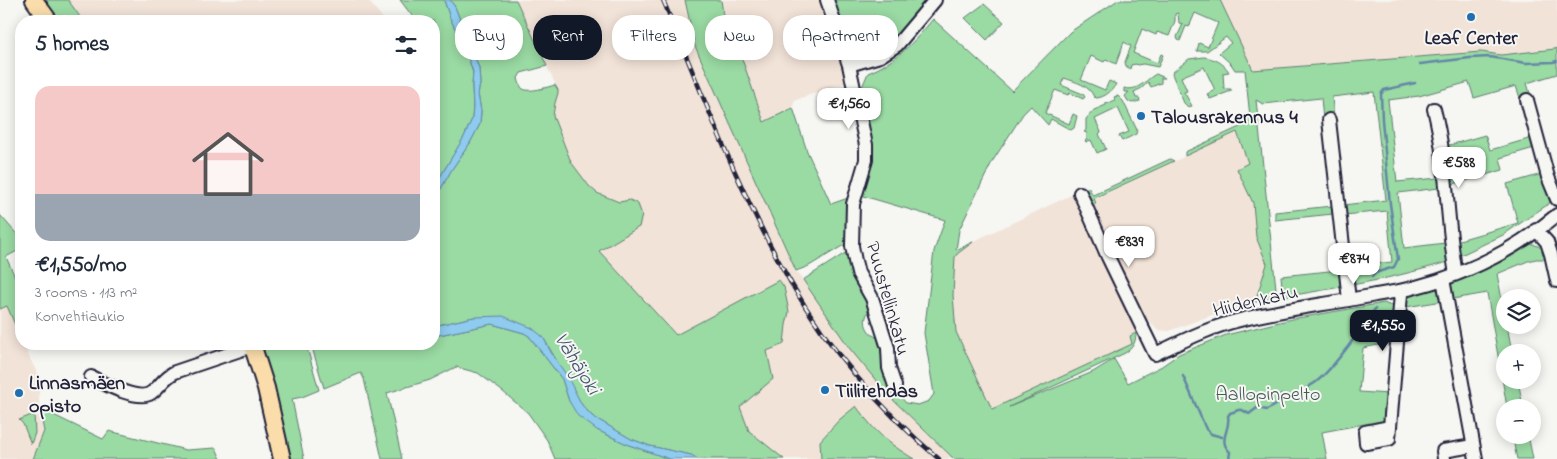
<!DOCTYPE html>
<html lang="en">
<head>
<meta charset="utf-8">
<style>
	body { margin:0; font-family:"Indie Flower",sans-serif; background:#f6f6f7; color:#1f2937; height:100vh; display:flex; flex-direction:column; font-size:19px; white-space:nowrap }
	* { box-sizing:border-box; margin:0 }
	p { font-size:16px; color:#747a83 }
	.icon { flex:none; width:28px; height:28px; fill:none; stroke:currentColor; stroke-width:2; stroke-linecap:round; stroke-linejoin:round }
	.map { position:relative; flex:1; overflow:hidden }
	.side { position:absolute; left:15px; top:15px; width:425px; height:335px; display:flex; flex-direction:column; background:#fff; border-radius:20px; box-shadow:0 2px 12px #0003 }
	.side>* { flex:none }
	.hud { position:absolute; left:455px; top:15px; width:475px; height:45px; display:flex; gap:10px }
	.controls { position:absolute; left:1496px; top:289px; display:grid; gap:10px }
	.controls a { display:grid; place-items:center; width:45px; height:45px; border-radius:50%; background:#fff; box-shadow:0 2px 12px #0003; font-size:25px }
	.price { position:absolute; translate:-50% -42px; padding:0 11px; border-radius:10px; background:#fff; color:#222; font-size:16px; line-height:32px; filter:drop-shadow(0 1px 2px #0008) }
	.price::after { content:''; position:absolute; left:50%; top:30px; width:15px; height:11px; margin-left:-8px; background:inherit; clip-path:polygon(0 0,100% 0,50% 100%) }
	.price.active { background:#111827; color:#fff }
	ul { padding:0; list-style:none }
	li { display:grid; align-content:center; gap:10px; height:265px; padding:0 20px }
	li span { display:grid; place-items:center; height:155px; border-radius:15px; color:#555 }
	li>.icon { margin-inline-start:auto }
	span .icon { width:90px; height:90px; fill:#fffc; stroke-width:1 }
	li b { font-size:21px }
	h2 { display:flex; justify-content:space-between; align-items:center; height:60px; padding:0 20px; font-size:21px }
	.pill { padding:0 18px; border-radius:20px; background:#fff; box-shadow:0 2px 12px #0003; font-size:18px; line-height:45px }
	.pill.active { background:#111827; color:#fff }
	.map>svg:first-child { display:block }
	.built { fill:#f2e3d8 }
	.green { fill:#9adaa3; stroke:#5e7e6f }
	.water { fill:#8ecbee; stroke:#6387a6 }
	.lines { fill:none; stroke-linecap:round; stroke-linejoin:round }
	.stream { stroke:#6387a6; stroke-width:2.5 }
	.minor-casing { stroke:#22223b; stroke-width:16 }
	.major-casing { stroke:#22223b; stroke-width:20 }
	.minor { stroke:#f6f6f2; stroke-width:12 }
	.major { stroke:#faddab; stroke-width:16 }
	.rail-casing { stroke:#22223b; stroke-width:4.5 }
	.rail { stroke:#f6f6f2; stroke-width:2.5; stroke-dasharray:8; stroke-linecap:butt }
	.poi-dot { fill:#1f6fb2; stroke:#f6f6f2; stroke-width:2 }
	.labels { text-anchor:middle; stroke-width:4; stroke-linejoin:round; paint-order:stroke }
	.poi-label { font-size:20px; font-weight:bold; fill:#22223b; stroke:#f6f6f2; text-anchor:start }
	.street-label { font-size:20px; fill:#22223b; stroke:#f6f6f2 }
	.park-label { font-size:20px; fill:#46595a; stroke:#f6f6f2 }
	.water-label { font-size:21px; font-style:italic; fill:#425571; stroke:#f6f6f2 }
</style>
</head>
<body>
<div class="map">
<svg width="1557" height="459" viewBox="0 0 1557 459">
	<rect width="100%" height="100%" fill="#f6f6f2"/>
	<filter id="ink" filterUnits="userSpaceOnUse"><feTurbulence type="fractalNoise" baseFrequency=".02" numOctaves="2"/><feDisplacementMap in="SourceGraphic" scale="10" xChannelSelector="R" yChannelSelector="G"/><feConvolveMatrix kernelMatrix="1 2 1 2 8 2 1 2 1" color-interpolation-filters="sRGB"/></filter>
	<g filter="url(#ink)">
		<path class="built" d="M68,0h300l17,21h-302z
			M516,0h169l111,271 148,179 10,9h-40l-23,-14 -20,-18 -15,-21 -17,14 -19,21 1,18h-37l-35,-28 -9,-24 32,-28 -5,-28 17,-7 2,-19 3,-13 -10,-31 -103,54 -77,-84 40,-24 -20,-25 -18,-7 -12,-9 -18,-24 -18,-46 5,-26z
			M721,0h101l23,70v13l-44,15 -7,3 -1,7 -29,14 -23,-66 -16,-28z
			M1220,0h337v48l-2,1 -54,6 -20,-3 -228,18z
			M1258,122l19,176 -57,14 -51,19 -12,-1 -9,-10 -14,7 2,11 -3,7 -5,6 -136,63 -48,-105 11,-59 131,-62 8,11z
			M7,306l14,33v5h2l16,33v31l5,23 -11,28h-33v-150z"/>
		<path class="green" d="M41,0h27l15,21h-26z
			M400,0h44l6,18 16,33 7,22 -1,13 1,21 -1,12 -8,18 -30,50v-166h-18z
			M450,0h66l31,66 -26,7 -3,5c1,4 2,9 5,11 6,4 25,-2 32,-4l3,5v3l-3,10 -2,13 18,46 18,24 8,7 22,9 11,-2 8,4 4,11 -3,12 -40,24 77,84 103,-55 5,7 5,25 -3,13 -2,19 -17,7 6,28 -33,28 9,24 35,28h-86l-7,-4 -41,-9 -19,-7 -39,-23 -10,-11 -39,-68 -69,-20 -40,9v-125l18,-32 18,-26 10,-19 1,-13 -3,-17 2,-10 -1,-16 -24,-61z
			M685,0h36l4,28 16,28 23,66 29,-14 14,43 24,53 17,-6 1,44 -40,24 -13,5 -101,-225z
			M833,0h94c-18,22 -34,42 -59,55l-19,-9z
			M1118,0h102l33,70 228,-18 20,3 54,-6 2,-1v26l-30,9 6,21 -10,3 -7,-21 -42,12 -5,-16 -50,14 -31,4 9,82 41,-4 1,10 -41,5 6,55 41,-5 2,19c-32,10 -63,17 -95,23l-2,-18 42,-5 -5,-51 -43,4 -1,-10 43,-5 -12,-108 -42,5 2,22 -11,1 -2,-22 -58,6 -7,-4 21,198 -22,4 12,-38 -11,-27 -3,-34 -16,-34 11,-6 -11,-31 -52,24v-4l59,-27 -3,-6 9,-2 -5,-47h-10l-4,-6 -12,-11 12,-10 -5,-6 -19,14h-10l2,-8 9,4 10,-24 -23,-10 -6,14 -3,-1 -6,15 -2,-1 -1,-3 6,-13 -4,-1 -1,-10 -3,1v7l-6,15 -12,-4 -1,3 -14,-6 -9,24 24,10 4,-9 2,1 -5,12 -15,-3 -6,1 -1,-1 -5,1 -1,4 -4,-3 -1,-4 6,-16 -7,-4 -8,22 -10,-5 -2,3 -13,-6 -10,24 24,10 4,-9 7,3c-4,7 -11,13 -19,14l-3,-1c-5,-12 -18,-15 -30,-19l-3,7 22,9 2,3 -2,2 -13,-6 -2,2 -13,-5 -10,23 24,11 4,-10 4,2 -3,12 -3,2 -20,-11 -3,6 -17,-19 -8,8 -31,48 -33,68 -3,20 17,-8 -16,12 -2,3 -2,38 3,37 36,77 140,-65 -2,-8 6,-3c0,9 -3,15 -11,20l-116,54 84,-35 21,-13 14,24 34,-17 17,-12 47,-19 66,-16 92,-16 12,5 -3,34 -30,6 -4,44 30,2 -3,26 -64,12 5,27h-373l-66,-64 -38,-46 -47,-69 47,-30 20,55c-1,5 -3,8 -4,12 -3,9 4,18 12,21l10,45 18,20 12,2 11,-4 5,-7 -10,-61 10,-82 11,-31 -85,-25v-95l5,-3 -3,-10 6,-14c28,-11 46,-31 65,-54l79,72 58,-59z
			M984,4l20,18 -17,18 -22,-22z
			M1204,57c11,2 19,5 25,15l-6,1 1,16h7v2l-21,8 -3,-5 8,-4 -11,-23 -23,10 6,14 -3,1 8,14 -4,1 -4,-4 -12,-29 1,-2 16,-13z
			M1156,74l9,4h-4v5l-10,4 -3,-5 -6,6 -8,4 2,6h3l1,3 -8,2 -4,-2 -3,-5 4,-4h-5v-4c14,4 21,-8 32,-14z
			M1118,96l5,5 14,29 -1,4 -14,7 -3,-5 10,-4 -11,-24 -23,11 6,13 -2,2 7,15 -9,4 -6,-13 -5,2 -1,-1 2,-2v-6l-3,-1 2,-2v-11l8,-9 12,-5v-3l3,1 6,-3 -1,-3z
			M1485,135l5,15 42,-12 2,10 -34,10 3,12 -53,15 -4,-39z
			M1170,159l4,2 -80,37 2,6 -6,1 -6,-15 4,-3 5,8z
			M1542,174l8,29 -47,32 -46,22 -1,-16 62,-18 -11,-39z
			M1332,206l1,8 -58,6v-8z
			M0,215l21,24v10l-15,8 15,33v49l-14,-33 -7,3z
			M1533,244l9,4 7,11h-13l-8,2 -31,13 8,41v10h2l5,27h-7v28h13l5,27h-16l-20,-114 -34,6 -3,-12 5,-7 68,-34z
			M1339,270l2,17 -58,10 -2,-21z
			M1432,288l8,3 3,10 -37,6c0,-15 14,-15 26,-19z
			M492,324l32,9 5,3 33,43 7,22 28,29 32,15 41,14h-115l-8,-19 -19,-27 -26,-22 -24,-18 -22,-6 -26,13 -43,13 15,66h-20l-18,-80 -3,-6 -37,15 -13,-44h123v-8z
			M259,344h47l13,46 -17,7 -10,2 12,60h-15z
			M856,406c19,26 30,36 58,53h-93l-1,-18 19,-21z
			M39,408l64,31 6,-8 77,19 30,-2 5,11h-188l11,-28z
			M34,414l1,19 -4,11 -8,-20 -4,-4z
			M1512,435h16l5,24h-16z"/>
		<path class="water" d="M444,0h6l5,7 24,61 1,16 -2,10 3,17 -1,13 -10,19 -18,26 -18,32v-14l30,-50 8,-18 1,-12 -1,-21 1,-14 -7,-21 -16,-33z
			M503,316l29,12 11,9 9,17 15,22 15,29 10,11 39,23 19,7 41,9 7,4h-28l-9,-3 -32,-11 -32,-15 -19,-14 -9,-15 -7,-22 -33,-43 -5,-3 -32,-9 -58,12v-10l40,-9z"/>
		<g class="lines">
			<path class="stream" d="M1420,64l50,-6 20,-1 36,6 27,-1 4,-1
				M1372,277l3,-4 19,-6 4,-8 -8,-55 -8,-84 -1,-26 3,-4 31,-7
				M1183,376l23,53 5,5 11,3
				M1229,459l1,-7c-13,-12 1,-22 -2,-36l2,-3c11,-3 8,-6 19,1l8,-6 10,2 9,-5 3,-9 3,-1 12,3 11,-3 4,-9c16,-5 55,-61 66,-77"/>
			<g class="minor-casing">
				<path id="minor" d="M827,0l22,65
					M1527,100l21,77 9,22
					M1434,109c14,54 12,111 22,165
					M1329,120l20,180
					M1080,193l28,64 47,97c28,-13 55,-27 85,-34 44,-11 90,-16 135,-25 13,-2 27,-4 41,-8 51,-13 100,-38 141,-72
					M1536,230l11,12 4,12 6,27
					M1443,279l33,180
					M91,377c12,6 47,25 60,16 10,-7 12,-15 24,-21l77,-26
					M895,386l-6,-18 -1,-20 -16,-50 -14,-25 -3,-12 -3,-15 1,-42 13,-44v-15l-17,-80 31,-9 17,-11 38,-45
					M1390,427l-25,5 1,11 23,-4 1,-12 11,-133 1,-3
					M1444,459l-1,-8 30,-5"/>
			</g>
			<g class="major-casing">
				<path id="major" d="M34,0l15,21
					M252,344l14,44 16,71"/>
			</g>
			<use href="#minor" class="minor"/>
			<use href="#major" class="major"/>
			<g class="rail-casing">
				<path id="rail" d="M663,0c40,95 76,193 128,283 38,66 90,127 148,176"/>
			</g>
			<use href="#rail" class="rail"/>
		</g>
	</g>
	<g class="poi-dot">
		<circle cx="1471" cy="17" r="5"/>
		<circle cx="1141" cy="116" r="5"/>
		<circle cx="825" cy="390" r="5"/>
		<circle cx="19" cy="393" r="5"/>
	</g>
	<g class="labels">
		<g class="poi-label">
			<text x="1471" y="44" text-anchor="middle">Leaf Center</text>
			<text x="1151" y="123">Talousrakennus 4</text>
			<text x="29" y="389">Linnasmäen<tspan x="29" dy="23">opisto</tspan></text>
			<text x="835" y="397">Tiilitehdas</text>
		</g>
		<g class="street-label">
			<text transform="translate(889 298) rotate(74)" y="7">Puustellinkatu</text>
			<text transform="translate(1255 300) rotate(-13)" y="7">Hiidenkatu</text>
		</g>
		<g class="park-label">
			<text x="1268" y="400">Aallopinpelto</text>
		</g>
		<g class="water-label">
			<text transform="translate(578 363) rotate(58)" y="7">Vähäjoki</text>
		</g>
	</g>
</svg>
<div class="controls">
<a><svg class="icon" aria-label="layers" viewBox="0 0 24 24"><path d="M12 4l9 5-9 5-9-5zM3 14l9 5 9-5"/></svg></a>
<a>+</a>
<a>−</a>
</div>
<b class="price" style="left:849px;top:130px">€1,560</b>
<b class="price" style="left:1459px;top:189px">€588</b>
<b class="price" style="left:1129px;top:268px">€839</b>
<b class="price" style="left:1354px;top:285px">€874</b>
<b class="price active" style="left:1383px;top:352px">€1,550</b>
<div class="hud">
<a class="pill">Buy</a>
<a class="pill active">Rent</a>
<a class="pill">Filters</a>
<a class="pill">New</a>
<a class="pill">Apartment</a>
</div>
<section class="side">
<h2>5 homes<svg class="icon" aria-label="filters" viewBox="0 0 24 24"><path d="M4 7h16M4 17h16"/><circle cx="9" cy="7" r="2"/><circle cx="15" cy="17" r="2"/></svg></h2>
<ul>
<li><span style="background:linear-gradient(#f6c9c9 70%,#9aa5b1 0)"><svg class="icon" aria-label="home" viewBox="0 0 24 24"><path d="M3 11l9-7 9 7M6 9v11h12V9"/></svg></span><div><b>€1,550/mo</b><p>3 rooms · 113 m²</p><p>Konvehtiaukio</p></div></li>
</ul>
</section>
</div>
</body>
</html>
